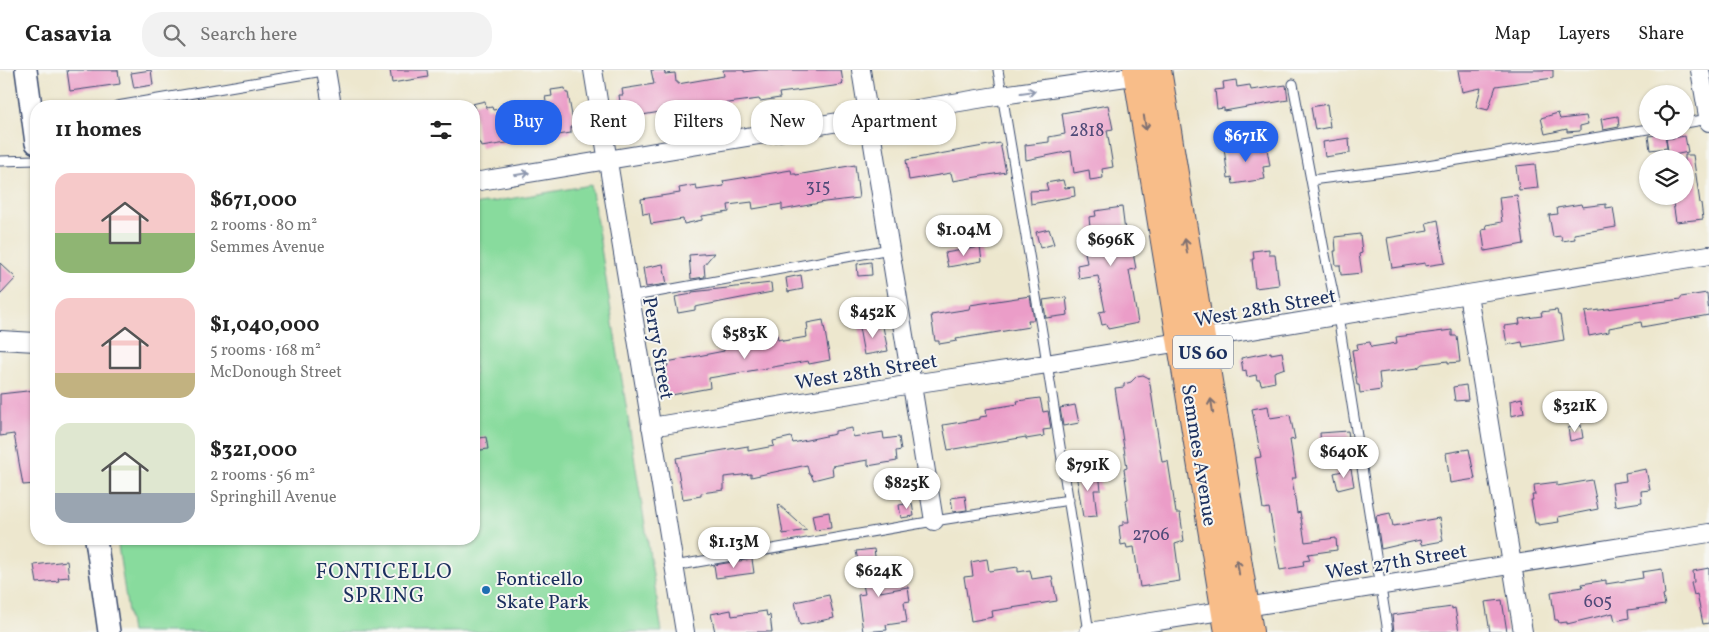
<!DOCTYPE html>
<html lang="en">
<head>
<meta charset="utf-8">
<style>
	body { margin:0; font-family:Vollkorn,serif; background:#f2f2f2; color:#222; height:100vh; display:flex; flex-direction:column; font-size:19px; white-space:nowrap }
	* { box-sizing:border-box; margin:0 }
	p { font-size:16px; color:#767676 }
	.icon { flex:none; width:28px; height:28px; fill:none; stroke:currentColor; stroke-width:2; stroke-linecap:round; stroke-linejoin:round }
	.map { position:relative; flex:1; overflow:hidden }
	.side { position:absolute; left:30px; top:30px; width:450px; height:445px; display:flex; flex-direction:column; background:#fff; border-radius:20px; box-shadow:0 1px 4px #0004 }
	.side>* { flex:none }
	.guide { position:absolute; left:495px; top:30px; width:475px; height:45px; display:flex; gap:10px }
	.buttons { position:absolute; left:1639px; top:15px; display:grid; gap:10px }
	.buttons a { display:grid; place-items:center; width:55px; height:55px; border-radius:50%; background:#fff; box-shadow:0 1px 4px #0004; font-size:25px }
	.price { position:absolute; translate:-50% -42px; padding:0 11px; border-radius:18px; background:#fff; color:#222; font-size:16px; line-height:32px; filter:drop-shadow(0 1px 2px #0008) }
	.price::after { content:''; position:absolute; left:50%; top:30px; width:15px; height:11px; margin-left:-8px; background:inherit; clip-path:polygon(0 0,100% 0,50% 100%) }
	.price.current { background:#2563eb; color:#fff }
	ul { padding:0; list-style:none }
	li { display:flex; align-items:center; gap:15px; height:125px; padding:0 25px }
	li span { display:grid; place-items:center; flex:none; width:140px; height:100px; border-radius:15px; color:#555 }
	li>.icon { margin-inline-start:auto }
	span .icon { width:60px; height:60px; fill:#fffc; stroke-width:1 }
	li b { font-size:21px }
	h2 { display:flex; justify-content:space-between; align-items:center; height:60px; padding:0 25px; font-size:21px }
	.chip { padding:0 18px; border-radius:20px; background:#fff; box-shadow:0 1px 4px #0004; font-size:18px; line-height:45px }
	.chip.current { background:#2563eb; color:#fff }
	header { display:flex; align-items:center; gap:30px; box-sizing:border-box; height:70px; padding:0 25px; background:#fff; border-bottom:1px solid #e0e0e0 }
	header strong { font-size:24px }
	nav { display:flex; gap:28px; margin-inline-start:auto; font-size:18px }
	.search { width:350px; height:45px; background:#f2f2f2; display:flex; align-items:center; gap:12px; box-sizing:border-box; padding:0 18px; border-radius:20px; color:#767676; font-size:19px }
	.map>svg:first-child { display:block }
	.green { fill:#88db9d; stroke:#52857e }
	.building { fill:#eb9dc8 }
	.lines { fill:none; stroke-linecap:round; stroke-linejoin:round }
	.service-casing { stroke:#3a4b6f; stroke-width:11 }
	.minor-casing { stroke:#3a4b6f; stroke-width:20 }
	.tertiary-casing { stroke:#3a4b6f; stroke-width:24 }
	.primary-casing { stroke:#3a4b6f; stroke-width:30 }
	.service { stroke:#fff; stroke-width:9 }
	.minor { stroke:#fff; stroke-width:18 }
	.tertiary { stroke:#fff; stroke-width:21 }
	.primary { stroke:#f8bd89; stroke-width:28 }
	.oneway { stroke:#8d97ae }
	.oneway2 { stroke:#7e6f71 }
	.poi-dot { fill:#1f6fb2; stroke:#f6f6f2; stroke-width:2 }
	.labels { text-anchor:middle; stroke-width:4; stroke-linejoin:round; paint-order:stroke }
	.number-label { font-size:18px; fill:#4f4a78 }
	.shield { fill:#f6f6f2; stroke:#5d6b8a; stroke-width:1 }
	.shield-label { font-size:19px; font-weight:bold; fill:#1b2f5e }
	.street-label { font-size:20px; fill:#1b2f5e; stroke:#f6f6f2 }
	.poi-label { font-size:20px; fill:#1b2f5e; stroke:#f6f6f2; text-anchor:start }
	.neighbourhood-label { font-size:21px; letter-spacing:1px; fill:#1b2f5e; stroke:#f6f6f2 }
</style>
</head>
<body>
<header>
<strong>Casavia</strong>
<div class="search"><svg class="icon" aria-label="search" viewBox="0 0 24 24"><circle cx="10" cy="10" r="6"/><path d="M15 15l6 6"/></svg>Search here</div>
<nav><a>Map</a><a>Layers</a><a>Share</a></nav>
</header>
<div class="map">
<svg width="1709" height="562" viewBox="0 0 1709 562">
	<rect width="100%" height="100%" fill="#f6f6f2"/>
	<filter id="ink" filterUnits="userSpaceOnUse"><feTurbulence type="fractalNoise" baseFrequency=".02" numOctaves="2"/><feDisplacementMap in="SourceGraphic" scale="10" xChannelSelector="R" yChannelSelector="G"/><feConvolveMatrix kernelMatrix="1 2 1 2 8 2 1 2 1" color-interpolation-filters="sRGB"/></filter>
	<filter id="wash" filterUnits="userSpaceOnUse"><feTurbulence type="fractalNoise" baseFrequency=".0096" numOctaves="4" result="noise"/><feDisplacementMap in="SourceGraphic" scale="20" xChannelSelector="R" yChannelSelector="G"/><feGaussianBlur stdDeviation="1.12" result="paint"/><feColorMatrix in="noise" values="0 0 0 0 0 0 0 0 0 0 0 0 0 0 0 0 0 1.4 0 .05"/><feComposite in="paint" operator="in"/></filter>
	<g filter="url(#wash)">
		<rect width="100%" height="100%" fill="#ede7ce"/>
		<path class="green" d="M591,115l71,447h-531l-14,-93h357v-334z"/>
		<g id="blocks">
			<path class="building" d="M67,0h51l2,14 -50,7z
				M151,0l2,15 -19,3 -3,-15z
				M390,0h37l1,7 -36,6z
				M651,0h13l1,4 10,-1 1,9h2v2l46,-8 -1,-6h21v2l15,-2h82l2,12 -1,3 -63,8 1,5 -20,3 -1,-2 -46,6 1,4 -20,4 -1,-2 -2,1v-5l-49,8v3l-19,3 -4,-26h4l-1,-6 32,-5z
				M1458,0h95v8l-57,8 -8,24 -12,-3 5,-19 -19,4z
				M1236,10l1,7 13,-2 1,5 35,-5 2,15 -64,11v-3l-7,1 -2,-19 9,-1 -1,-7z
				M565,18l1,5h2l6,34h-3v6l-90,14 -1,-4h-2l-4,-37 -2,-2 13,-3 1,7 6,-1 1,3 53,-9 -1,-4 7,-1 -1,-6z
				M1327,34l3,23 -15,3 -4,-23z
				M1108,35l5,24 -6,1 6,37 -11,2 1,9 -13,2 -1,-10 -15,3 -3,-22 -45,9 -1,-15 24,-3v-5l16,-3 -3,-21z
				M1558,43l2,6 26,-3 2,8 -8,2v5l-13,1v-3l-22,5 -4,-16z
				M1618,46l1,11 -16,3 -2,-11z
				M1665,64l2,14 -17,2 -2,-14z
				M1685,66l3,16 -19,4 -3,-17z
				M1349,68l1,15 -25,4 -2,-15z
				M1000,73l6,29 -53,9 -2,-8 -42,7 -3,-20z
				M1259,74l1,6 7,-1 3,17 -7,1 2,12 -32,5 -1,-7 -4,1 -4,-30z
				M1685,85h8l7,48h1l2,16 -27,3 -4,-26h13z
				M1535,94l3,24 -19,2 -3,-24z
				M855,95l4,33 -34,4 -43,8v-6l-29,5 -1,-7 -24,3 1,7 -27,4v4l-18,4 -1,-5 -32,5 -2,-11 -6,1 -2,-15 39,-6 -1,-5 17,-3 1,5 27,-4 -1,-5 68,-11 1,4h4v1z
				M1063,110l2,8 9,-1 1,9 -44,8 -1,-13 18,-1 -2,-7z
				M1517,125l7,49 -39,7 -3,-21 5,-1 -1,-4 16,-3 -3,-25z
				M1581,134l1,3 24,-3v4l7,-1 3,20 -42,7 1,5 -13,2 -1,-5 -8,1 -4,-22 9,-1 -1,-6z
				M1122,137l5,41 5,-1 4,22 -7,1 9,53 -30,6 -1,-5 -5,1 -3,-13 6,-1 -7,-35 -19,3 -2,-14 10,-2 -2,-11 7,-2 -3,-33 7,-1 -1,-5z
				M1438,150l7,43 -20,3v-3l-33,5 -5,-30 41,-7 -2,-8z
				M1049,159l5,15 -14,4 -4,-16z
				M1360,164l2,19 -3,1 3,19 -21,2 -1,-10h-4l-2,-14h2l-1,-14z
				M980,177l2,14 -34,6 -3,-14z
				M1269,179v6h6l4,30 -24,3 -3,-29h2l-1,-8z
				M714,183l-10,12 1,12 -14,2 -2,-24z
				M871,192l1,13 -14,1 -1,-12z
				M0,193l16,15 -16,17z
				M663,194l4,20 -21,3 -3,-19z
				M801,205l2,14 -15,3 -2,-14z
				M771,213l1,9 -77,15v3l-17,3 -3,-16 17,-3v-2z
				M1707,223l2,22 -67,12 -1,-5 -32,6v4l-20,4 -4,-24 96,-13v-2z
				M1030,226l4,24h-6l1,7 -73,12 1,2 -18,3v-3h-4l-4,-26 38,-6 1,-4z
				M1066,227l2,18 -22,3 -3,-18z
				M1557,240l1,5h2l4,25 -41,7 -1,-5 -15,3 -3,-19 16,-2 -1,-5 23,-3 -1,-4z
				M823,250l7,40 -21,4 -1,-3 -99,17 1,10 -44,8 -5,-29 7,-1 -1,-4 57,-11 -1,-8 16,-2v6l26,-5 -1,-5 13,-2 1,5 4,-1 1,2 24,-4 -1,-7 2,-1 -1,-6z
				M882,252l6,29 -24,4 -5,-28z
				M1452,260v6h5l3,26 -12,1v-2l-25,3 -5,4 -39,5 2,17 -21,3 -1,-8h-2l-5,-35 6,-1 -1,-5 13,-2 1,5 26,-4 -1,-6z
				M1271,282v2l11,-2 3,16 -11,4 1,10 -14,3 -1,-5h-3l-1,-5 -9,2 -1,-7 -3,1 -2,-13z
				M1143,305l6,3 13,84 6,-1 8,52h4l4,28 -9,3 5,37 -40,6 -6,-40 -7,1 -1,-4 -5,1 -2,-19 4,-1v-3h6l-3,-22 2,-1 -4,-30 3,-1 -12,-80 9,-1v-3l7,-2 6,-6z
				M1466,315l2,15 -13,1 -2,-14z
				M36,320v94l-13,1 -9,-51 -14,2v-42z
				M1040,328l3,14 5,-1 3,18 -8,1 1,6 -18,3v-2l-78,13 -5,-25 37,-6v-2l7,-1 -1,-7 32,-5 -1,-3z
				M1522,328l2,15 -13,3 -1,-15z
				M1075,335l4,18 -16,3 -3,-18z
				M1268,336l2,12 20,-3 5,24 -5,1 6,38h-4l5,35 3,-1 5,30 31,-4 1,12 -29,4 2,6 -7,1 1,5 -24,4 -11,-62 -6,1 -8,-51 6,-1 -9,-48z
				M1581,355l2,13 -13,3 -2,-13z
				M852,358l1,9 30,-5 1,7 15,-2 2,13 -5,1 1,10 -29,5v-6l-36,6 1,9 -20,5 -2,-6h-2l-2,-9 -56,12v-3l-27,3v13l-23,3v3l-18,3 -7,-41 72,-12v5l26,-5 -1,-5 18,-4 2,6 42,-9v-3z
				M1348,361l2,13 -15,1 -1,19 -12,-1v-17h-1l-1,-13z
				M486,367l2,12 -14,2v-12z
				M1469,379l6,30 -25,4 -4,-30z
				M1351,399l3,17 -16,4 -4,-17z
				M1646,399l4,21 -9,1 1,11 -27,4 -3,-23 14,-2 -1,-8z
				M1089,402l1,2 9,-1 2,17h-7l3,26 -14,1 -7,-43z
				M1592,410l6,29 -40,8 1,5 -21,3v-2h-3l-4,-23h2l-1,-5h3l-1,-10 23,-3v4z
				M965,426l2,14 -14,2 -2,-14z
				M912,433l2,13 -13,2 -2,-13z
				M778,434l29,26 -24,4z
				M829,442l2,16 -16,2 -3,-15z
				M1390,443l3,13 46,-8 4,23 -22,4 -1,-5 -39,9 -5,-33z
				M874,479l6,43 28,-5 2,14 -6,1 3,20 -21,3 1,5 -24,2 -5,-37 7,-1 -9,-43z
				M752,489l2,14 -38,5 -2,-13z
				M987,489l2,12 29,-4v5l12,-2 2,9 20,-3 5,25 -65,10 1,6 -22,4 -7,-44 9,-1 -2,-14z
				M67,491l2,16 -11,1 1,3 -22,2 -3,-18z
				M1709,498v55l-6,1 -6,-30 -3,1 -3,-12 3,-1 -1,-11z
				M1662,499l3,26 -2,1 2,9 -37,5 1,8 -14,3 -2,-8 -46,11v-2l-8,1 -1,-3h-3l-4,-28 32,-5 -1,-3 24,-4v4l37,-6 -1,-6z
				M829,525l5,23 -34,7 -5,-23z
				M1502,530l5,32h-17l-5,-30z
				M1452,537v2l3,-1 4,24h-65l-2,-17z
				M731,540l1,6 34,-5 1,5 3,-1 2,17h-57l-4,-18z"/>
		</g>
	</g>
	<g filter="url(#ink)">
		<use href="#blocks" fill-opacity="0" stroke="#3a4b6f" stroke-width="1"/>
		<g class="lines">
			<g class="service-casing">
				<path id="service" d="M998,0l46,274 45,288
					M1293,14l32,171 13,61 50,316
					M117,36l212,-36
					M1685,53l24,-4
					M0,91l36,-1
					M1311,110l98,-12 239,-39
					M629,227l261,-48
					M674,496l260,-45 135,-21"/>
			</g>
			<g class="minor-casing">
				<path id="minor" d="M326,0l6,36
					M593,0l92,562
					M861,0l73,451
					M1700,0l9,52
					M474,112l528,-87 145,-21
					M1468,224l55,338
					M0,270l36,2
					M651,357l261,-43 135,-20 421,-70 241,-39
					M1089,562l620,-99"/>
			</g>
			<g class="tertiary-casing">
				<path id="tertiary" d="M26,0l10,73
					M96,469l13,93"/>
			</g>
			<g class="primary-casing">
				<path id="primary" d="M1137,0l92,562
					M1157,0l92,562"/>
			</g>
			<use href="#service" class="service"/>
			<use href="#minor" class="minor"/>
			<use href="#tertiary" class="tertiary"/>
			<use href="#primary" class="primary"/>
		</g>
		<defs><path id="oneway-shaft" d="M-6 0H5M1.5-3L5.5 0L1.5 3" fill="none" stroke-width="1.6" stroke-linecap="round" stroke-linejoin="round" transform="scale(1.25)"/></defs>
		<g class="oneway">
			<use href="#oneway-shaft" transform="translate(1028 22) rotate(-8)"/>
			<use href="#oneway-shaft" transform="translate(522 104) rotate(-9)"/>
		</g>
		<g class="oneway2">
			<use href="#oneway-shaft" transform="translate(1145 53) rotate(81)"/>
			<use href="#oneway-shaft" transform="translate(1186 176) rotate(-99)"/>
			<use href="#oneway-shaft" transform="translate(1212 336) rotate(-99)"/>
			<use href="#oneway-shaft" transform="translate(1238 497) rotate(-99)"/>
		</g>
	</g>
	<circle class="poi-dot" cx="486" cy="520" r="5"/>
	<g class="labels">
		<g class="number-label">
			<text x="1087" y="66">2818</text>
			<text x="818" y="122">315</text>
			<text x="1151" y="470">2706</text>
			<text x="1598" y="537">605</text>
		</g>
		<rect class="shield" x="1173" y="265.5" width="60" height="33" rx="4"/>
		<g class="shield-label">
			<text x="1203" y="289">US 60</text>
		</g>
		<g class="street-label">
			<text transform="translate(1265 237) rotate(-10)" y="7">West 28th Street</text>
			<text transform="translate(659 278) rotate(80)" y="7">Perry Street</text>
			<text transform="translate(866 301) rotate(-9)" y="7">West 28th Street</text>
			<text transform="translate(1200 385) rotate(81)" y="7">Semmes Avenue</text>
			<text transform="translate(1396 491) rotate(-9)" y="7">West 27th Street</text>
		</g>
		<g class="poi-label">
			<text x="496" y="515">Fonticello<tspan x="496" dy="23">Skate Park</tspan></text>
		</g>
		<g class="neighbourhood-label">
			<text x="384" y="508">FONTICELLO<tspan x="384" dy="24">SPRING</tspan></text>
		</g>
	</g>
</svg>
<div class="buttons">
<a><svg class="icon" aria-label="locate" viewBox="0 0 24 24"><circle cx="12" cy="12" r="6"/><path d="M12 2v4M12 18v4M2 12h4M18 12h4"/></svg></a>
<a><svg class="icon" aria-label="layers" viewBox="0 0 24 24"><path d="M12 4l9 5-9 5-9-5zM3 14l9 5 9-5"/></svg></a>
</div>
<b class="price current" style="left:1246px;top:93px">$671K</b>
<b class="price" style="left:964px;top:187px">$1.04M</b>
<b class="price" style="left:1111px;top:197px">$696K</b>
<b class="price" style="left:873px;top:269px">$452K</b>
<b class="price" style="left:745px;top:290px">$583K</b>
<b class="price" style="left:1575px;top:363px">$321K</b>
<b class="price" style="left:1344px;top:409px">$640K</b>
<b class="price" style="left:1088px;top:422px">$791K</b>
<b class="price" style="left:907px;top:440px">$825K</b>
<b class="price" style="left:734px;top:499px">$1.13M</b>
<b class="price" style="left:879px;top:528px">$624K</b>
<div class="guide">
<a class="chip current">Buy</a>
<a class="chip">Rent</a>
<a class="chip">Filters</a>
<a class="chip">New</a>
<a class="chip">Apartment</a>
</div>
<section class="side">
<h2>11 homes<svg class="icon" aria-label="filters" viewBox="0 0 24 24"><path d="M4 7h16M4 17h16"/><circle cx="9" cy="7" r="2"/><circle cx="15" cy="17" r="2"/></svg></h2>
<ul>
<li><span style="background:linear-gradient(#f6c9c9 60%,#8fb573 0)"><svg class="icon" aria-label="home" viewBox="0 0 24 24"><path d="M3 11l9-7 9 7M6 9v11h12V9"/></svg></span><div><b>$671,000</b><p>2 rooms · 80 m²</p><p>Semmes Avenue</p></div></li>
<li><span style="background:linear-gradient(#f6c9c9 75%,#c2b280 0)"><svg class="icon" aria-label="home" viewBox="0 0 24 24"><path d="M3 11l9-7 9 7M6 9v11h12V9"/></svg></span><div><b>$1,040,000</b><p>5 rooms · 168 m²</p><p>McDonough Street</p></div></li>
<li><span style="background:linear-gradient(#dfe7d0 70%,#9aa5b1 0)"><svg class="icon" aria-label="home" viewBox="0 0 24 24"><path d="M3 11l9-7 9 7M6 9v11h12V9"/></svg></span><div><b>$321,000</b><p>2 rooms · 56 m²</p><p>Springhill Avenue</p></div></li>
</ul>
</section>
</div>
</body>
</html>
